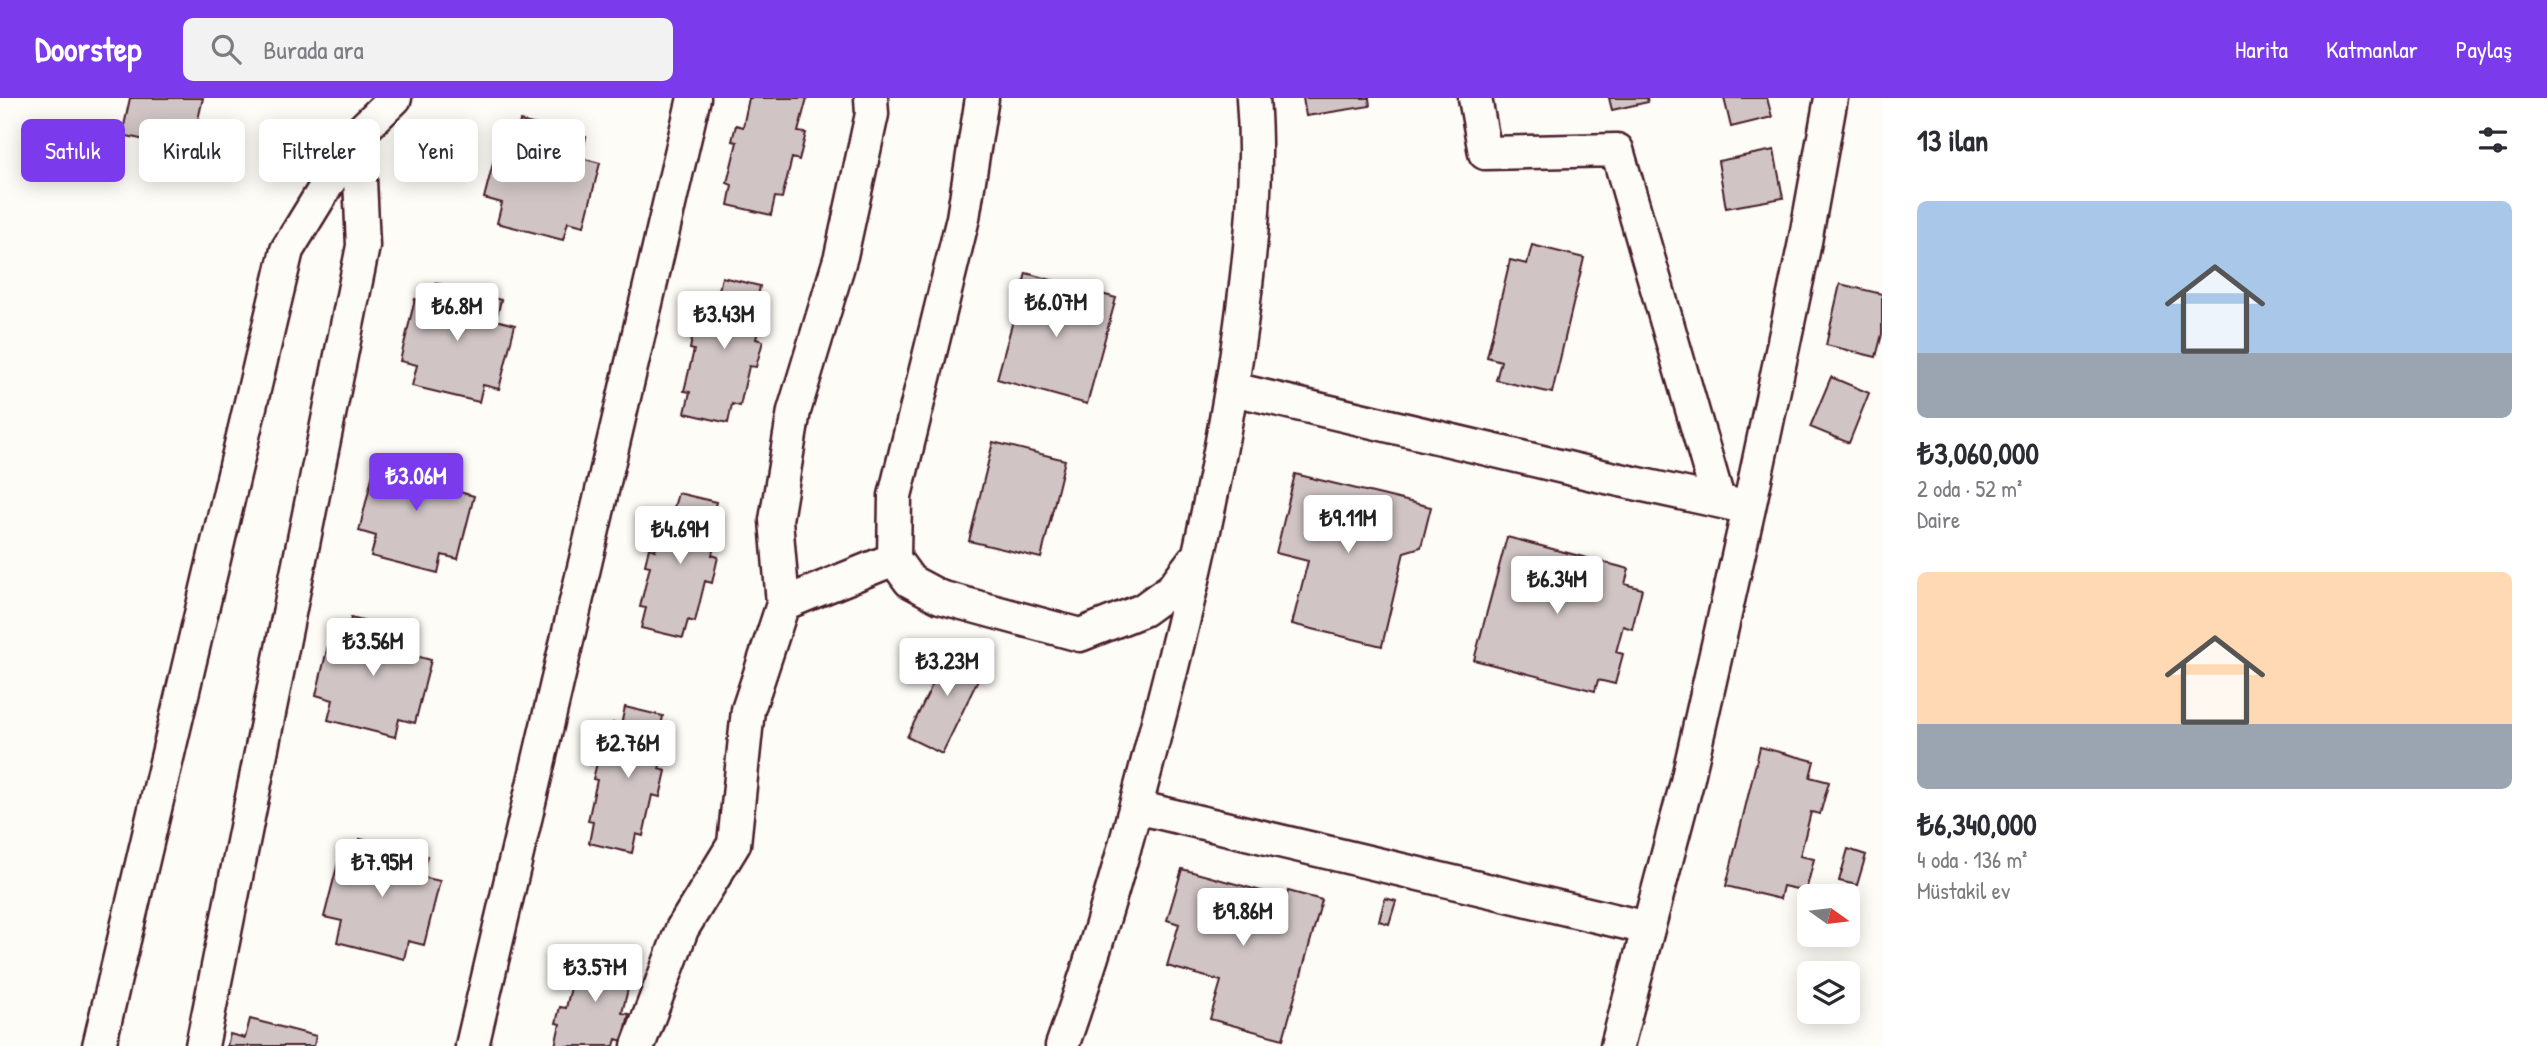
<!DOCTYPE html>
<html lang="tr">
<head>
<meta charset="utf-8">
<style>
	body { margin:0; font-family:"Patrick Hand",sans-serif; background:#f2f2f3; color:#2b2b33; height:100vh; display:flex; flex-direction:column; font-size:26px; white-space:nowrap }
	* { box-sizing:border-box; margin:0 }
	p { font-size:23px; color:#7c7c81 }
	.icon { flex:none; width:38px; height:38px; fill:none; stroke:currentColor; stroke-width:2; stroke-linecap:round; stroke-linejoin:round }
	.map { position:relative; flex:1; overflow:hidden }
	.drawer { display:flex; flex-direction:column; background:#fff; width:665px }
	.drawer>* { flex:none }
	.top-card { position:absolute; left:21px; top:21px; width:665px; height:63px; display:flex; gap:14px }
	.needle { width:46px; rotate:104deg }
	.fabs { position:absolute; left:1797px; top:786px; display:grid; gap:14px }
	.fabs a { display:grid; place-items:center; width:63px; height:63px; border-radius:10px; background:#fff; box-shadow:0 4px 18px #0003; font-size:35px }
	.price { position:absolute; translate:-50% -60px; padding:0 16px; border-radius:7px; background:#fff; color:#222; font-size:23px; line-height:46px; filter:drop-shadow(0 2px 4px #0008) }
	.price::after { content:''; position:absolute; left:50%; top:42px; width:21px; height:16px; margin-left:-10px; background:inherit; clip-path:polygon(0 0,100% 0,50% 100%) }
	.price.current { background:#7c3aed; color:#fff }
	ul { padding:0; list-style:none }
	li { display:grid; align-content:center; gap:14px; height:371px; padding:0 35px }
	li span { display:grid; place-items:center; height:217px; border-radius:10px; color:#555 }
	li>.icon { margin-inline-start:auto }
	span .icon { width:126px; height:126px; fill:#fffc; stroke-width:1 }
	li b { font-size:30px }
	h2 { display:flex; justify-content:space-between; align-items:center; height:84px; padding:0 35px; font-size:30px }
	.chip { padding:0 24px; border-radius:10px; background:#fff; box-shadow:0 4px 18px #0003; font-size:24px; line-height:63px }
	.chip.current { background:#7c3aed; color:#fff }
	header { display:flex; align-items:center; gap:42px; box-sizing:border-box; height:98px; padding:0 35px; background:#7c3aed; color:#fff }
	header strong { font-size:33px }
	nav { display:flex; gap:38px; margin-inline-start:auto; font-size:24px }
	.search { width:490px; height:63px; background:#f2f2f3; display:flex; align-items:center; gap:18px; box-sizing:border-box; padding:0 24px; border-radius:10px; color:#7c7c81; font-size:26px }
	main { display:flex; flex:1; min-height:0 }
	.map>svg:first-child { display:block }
	.building { fill:#d0c5c4; stroke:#4a1f2b; stroke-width:2 }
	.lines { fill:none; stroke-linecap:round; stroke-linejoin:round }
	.minor-casing { stroke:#4a1f2b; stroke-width:37 }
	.minor { stroke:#fdfcf7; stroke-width:32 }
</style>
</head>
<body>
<header>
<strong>Doorstep</strong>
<div class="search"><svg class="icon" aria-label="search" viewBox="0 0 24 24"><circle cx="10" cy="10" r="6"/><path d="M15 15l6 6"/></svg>Burada ara</div>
<nav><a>Harita</a><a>Katmanlar</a><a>Paylaş</a></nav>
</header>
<main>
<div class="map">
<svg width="1882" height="948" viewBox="0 0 1882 948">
	<rect width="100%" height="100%" fill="#fdfcf7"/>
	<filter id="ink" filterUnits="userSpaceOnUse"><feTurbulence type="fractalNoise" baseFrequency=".0143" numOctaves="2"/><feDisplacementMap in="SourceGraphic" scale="14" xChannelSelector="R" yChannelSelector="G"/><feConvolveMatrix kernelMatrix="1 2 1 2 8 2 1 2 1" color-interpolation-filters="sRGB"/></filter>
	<g filter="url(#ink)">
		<path class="building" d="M130,0h73l-12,52 -69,-15z
			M749,0h58l-9,34 8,1 -7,27 -7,-2 -10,40 -7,-1 -4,18 -43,-10 4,-20 -5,-2 10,-41 -5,-1 4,-16 7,2z
			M1303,0h66l1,8 -64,10z
			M1609,0h38l1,4 -36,8z
			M1724,0h43l5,19 -41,10z
			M520,23l66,16 -5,21 19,5 -16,63 -16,-4 -5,18 -66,-17 5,-20 -18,-5 16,-62 15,4z
			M1774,52l9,48 -57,10 -8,-47z
			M1532,147l52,13 -32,135 -56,-13 5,-19 -14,-4 23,-97 17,4z
			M1026,175l90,25 -29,106 -90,-25z
			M722,179l38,9 -3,16 8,2 -9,35 7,2 -7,26 -7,-1 -9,40 -8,-2 -4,19 -43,-10 5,-21 -6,-1 10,-41 -4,-1 3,-16 7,1 10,-41 8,2z
			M435,185l66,17 -5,20 19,5 -16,64 -16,-4 -4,17 -67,-16 5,-21 -17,-4 15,-62 15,4z
			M1840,186l42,10v40l-6,23 -50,-12z
			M1831,279l38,16 -20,50 -39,-16z
			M993,344l72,18 -24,98 -72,-17z
			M394,356l67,16 -5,21 18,5 -16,63 -16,-4 -4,18 -67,-17 5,-20 -17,-5 15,-62 15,4z
			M1295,376l136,33 -10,40 -17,5 -22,94 -90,-22 16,-63 -32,-8z
			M678,395l38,9 -4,15 8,2 -8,36 6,2 -6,26 -7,-2 -10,41 -7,-2 -5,18 -42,-10 5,-20 -6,-1 10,-41 -5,-1 4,-17 6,2 10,-41 8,2z
			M1507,439l122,32 -4,15 17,5 -10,40 -9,-3 -7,26 7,2 -8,30 -17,-4 -3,11 -121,-31z
			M351,520l66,17 -5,20 19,5 -16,63 -16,-4 -4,18 -67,-17 5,-20 -17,-5 15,-62 15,4z
			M953,544l35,17 -46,95 -35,-17z
			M625,609l38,9 -3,15 8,2 -9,36 7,2 -6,26 -8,-2 -9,41 -7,-2 -4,19 -43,-10 4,-21 -5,-1 9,-41 -4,-1 4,-16 6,1 10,-41 8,2z
			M1760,649l54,14 -4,16 19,5 -9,32 -9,-2 -11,44 14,3 -8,32 -23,-5 -3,13 -54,-13z
			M360,741l67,17 -5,21 18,4 -16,64 -16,-4 -4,18 -67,-17 5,-21 -18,-4 16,-62 15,4z
			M1848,751l18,6 -9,30 -18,-4z
			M1182,771l104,29 2,-7 34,9 -39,139 -73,-20 11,-38 -54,-15 12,-42 -12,-4z
			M1385,800l11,3 -7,23 -10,-3z
			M588,853l38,9 -3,15 8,2 -9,36 7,1 -6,27 -7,-2 -2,7h-59l5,-22 -4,-1 4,-16 6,1 10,-41 8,2z
			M250,921l66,17 -2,10h-87l3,-12 15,4z"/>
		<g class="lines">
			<g class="minor-casing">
				<path id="minor" d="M982,0l-19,120 -68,278 -1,63 16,22 30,16 140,38 63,-25 29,-21 22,-29
					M1475,0l10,55 132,-3 101,349
					M1233,291l364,86 139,30
					M783,506l-7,-84 18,-109 47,-155 31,-142 -1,-16
					M1136,709l511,121
					M99,948l188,-796 71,-116 37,-36
					M202,948l161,-800 -5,-112
					M472,948l222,-948
					M638,948l44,-117 52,-85 14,-134 35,-106 111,-45
					M1062,948c44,-123 77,-249 109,-375 29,-115 54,-229 70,-347 10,-74 18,-151 12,-226
					M1617,948l70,-264 62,-274 56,-266 26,-144"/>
			</g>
			<use href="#minor" class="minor"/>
		</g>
	</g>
</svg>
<div class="fabs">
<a><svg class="needle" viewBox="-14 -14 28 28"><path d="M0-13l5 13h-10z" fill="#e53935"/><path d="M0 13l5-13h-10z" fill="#7c7c81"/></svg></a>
<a><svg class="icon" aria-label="layers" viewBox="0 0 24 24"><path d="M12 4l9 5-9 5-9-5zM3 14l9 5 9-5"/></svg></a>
</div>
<b class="price" style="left:1056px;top:241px">₺6.07M</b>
<b class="price" style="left:457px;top:245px">₺6.8M</b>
<b class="price" style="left:724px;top:253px">₺3.43M</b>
<b class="price current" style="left:416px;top:415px">₺3.06M</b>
<b class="price" style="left:1348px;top:457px">₺9.11M</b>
<b class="price" style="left:680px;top:468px">₺4.69M</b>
<b class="price" style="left:1557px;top:518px">₺6.34M</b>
<b class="price" style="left:373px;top:580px">₺3.56M</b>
<b class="price" style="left:947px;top:600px">₺3.23M</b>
<b class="price" style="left:628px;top:682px">₺2.76M</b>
<b class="price" style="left:382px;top:801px">₺7.95M</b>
<b class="price" style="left:1243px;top:850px">₺9.86M</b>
<b class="price" style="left:595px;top:906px">₺3.57M</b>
<div class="top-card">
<a class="chip current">Satılık</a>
<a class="chip">Kiralık</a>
<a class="chip">Filtreler</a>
<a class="chip">Yeni</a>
<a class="chip">Daire</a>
</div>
</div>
<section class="drawer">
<h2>13 ilan<svg class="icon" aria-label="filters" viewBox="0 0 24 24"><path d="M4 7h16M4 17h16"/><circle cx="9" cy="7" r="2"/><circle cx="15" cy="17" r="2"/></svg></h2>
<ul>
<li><span style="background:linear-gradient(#a9c7e8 70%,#9aa5b1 0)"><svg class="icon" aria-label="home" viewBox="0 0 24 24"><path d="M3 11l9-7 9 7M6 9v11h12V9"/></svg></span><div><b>₺3,060,000</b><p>2 oda · 52 m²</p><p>Daire</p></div></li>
<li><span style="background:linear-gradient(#ffd9b3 70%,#9aa5b1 0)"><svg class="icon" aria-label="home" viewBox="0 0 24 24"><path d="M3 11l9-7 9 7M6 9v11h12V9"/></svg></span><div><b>₺6,340,000</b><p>4 oda · 136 m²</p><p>Müstakil ev</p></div></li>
</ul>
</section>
</main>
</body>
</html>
